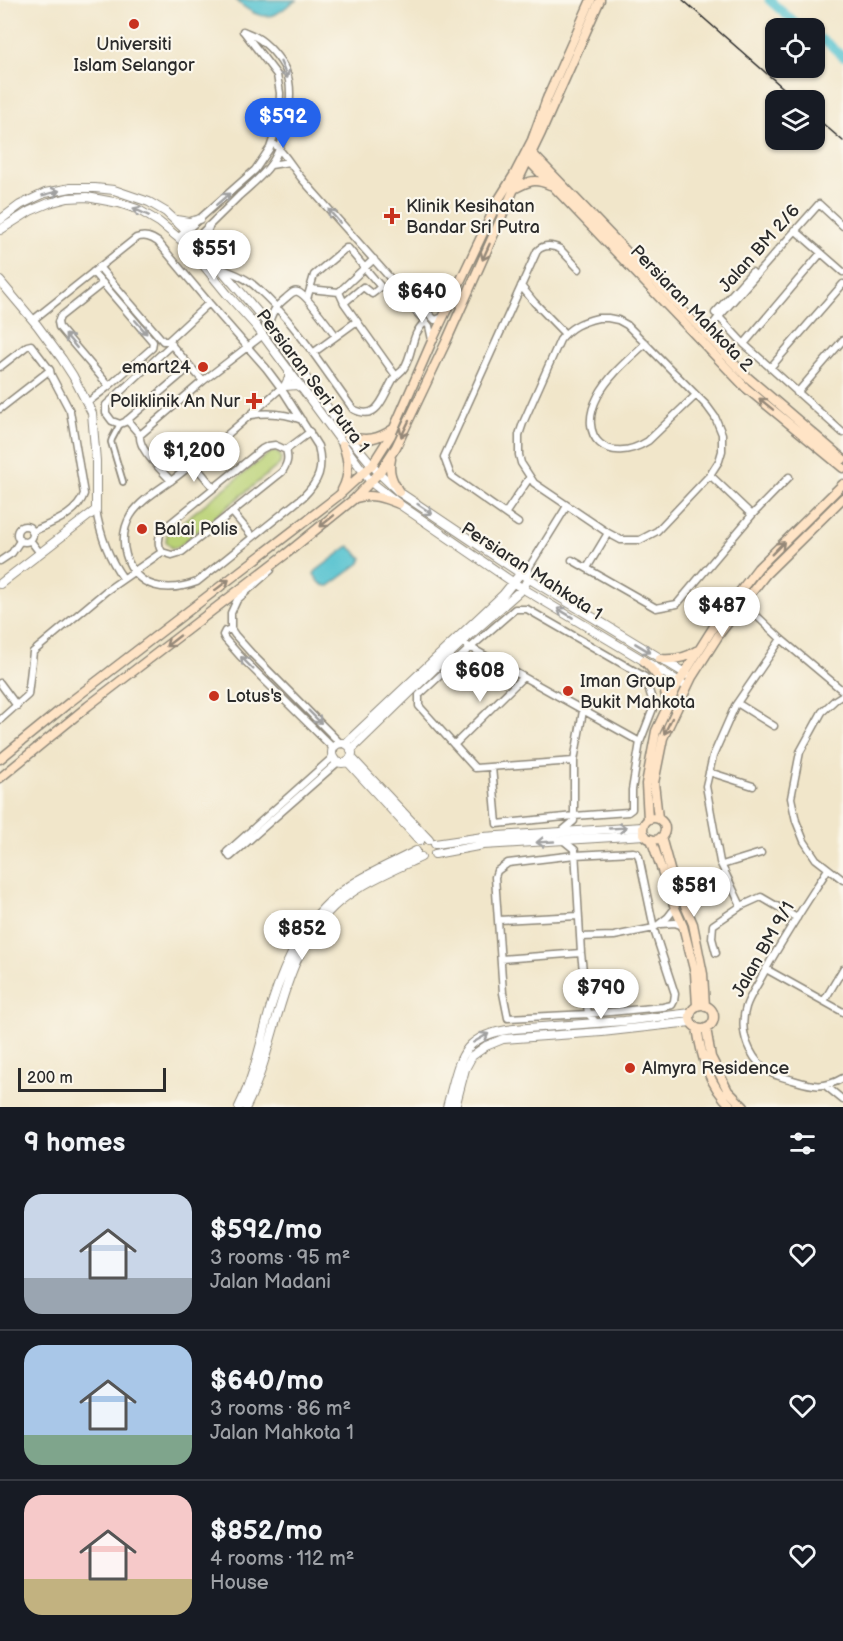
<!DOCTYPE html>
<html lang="en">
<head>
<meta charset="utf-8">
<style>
	body { margin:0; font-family:"Balsamiq Sans",sans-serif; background:#20242c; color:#f1f3f6; height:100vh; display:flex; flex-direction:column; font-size:22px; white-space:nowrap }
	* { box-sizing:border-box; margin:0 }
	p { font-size:20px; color:#9ea1a6 }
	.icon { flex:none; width:33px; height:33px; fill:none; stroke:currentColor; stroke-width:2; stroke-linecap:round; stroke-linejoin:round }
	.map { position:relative; height:1107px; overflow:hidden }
	.panel { display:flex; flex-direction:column; background:#171b24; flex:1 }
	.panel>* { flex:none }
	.buttons { position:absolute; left:765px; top:18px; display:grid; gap:12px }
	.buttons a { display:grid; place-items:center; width:60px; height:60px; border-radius:12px; background:#171b24; box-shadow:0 2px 4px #0004; font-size:30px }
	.scale { position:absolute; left:18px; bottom:15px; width:148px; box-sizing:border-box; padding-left:6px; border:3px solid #2b2b2b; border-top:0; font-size:16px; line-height:21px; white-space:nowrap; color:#2b2b2b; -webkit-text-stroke:4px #fbf7ec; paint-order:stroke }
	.price { position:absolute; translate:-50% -51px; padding:0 14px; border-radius:21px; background:#fff; color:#222; font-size:20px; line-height:39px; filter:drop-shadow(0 2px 3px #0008) }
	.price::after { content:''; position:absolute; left:50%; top:36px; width:18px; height:14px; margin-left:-9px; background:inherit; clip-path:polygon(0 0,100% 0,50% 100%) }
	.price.active { background:#2563eb; color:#fff }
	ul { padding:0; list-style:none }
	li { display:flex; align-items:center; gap:18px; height:150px; padding:0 24px }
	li+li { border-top:2px solid #363941 }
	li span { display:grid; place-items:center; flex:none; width:168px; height:120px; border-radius:18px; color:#555 }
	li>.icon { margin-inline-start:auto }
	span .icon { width:72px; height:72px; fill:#fffc; stroke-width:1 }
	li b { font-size:26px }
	h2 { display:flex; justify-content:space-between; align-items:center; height:72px; padding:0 24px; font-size:26px }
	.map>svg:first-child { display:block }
	.green { fill:#bad276; stroke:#727e50; stroke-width:1.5 }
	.water { fill:#57c3d0; stroke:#41777e; stroke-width:1.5 }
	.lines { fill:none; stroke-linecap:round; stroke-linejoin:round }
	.river { stroke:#57c3d0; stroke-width:9 }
	.pedestrian-casing { stroke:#8e887a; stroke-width:8 }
	.minor-casing { stroke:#8e887a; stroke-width:9 }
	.tertiary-casing { stroke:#8e887a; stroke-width:10 }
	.secondary-casing { stroke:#8e887a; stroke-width:11 }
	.pedestrian { stroke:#fff; stroke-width:4.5 }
	.minor { stroke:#fff; stroke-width:6 }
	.tertiary { stroke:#fff; stroke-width:8 }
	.secondary { stroke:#ffe4c6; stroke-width:8 }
	.rail { stroke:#2b2b2b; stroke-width:1.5 }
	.oneway { stroke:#a0a0a0 }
	.oneway2 { stroke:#958878 }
	.poi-dot { fill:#c8321e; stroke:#fbf7ec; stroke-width:2 }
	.labels { text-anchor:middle; stroke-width:4.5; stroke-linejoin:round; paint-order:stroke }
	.poi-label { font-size:18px; fill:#2b2b2b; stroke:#fbf7ec; text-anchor:start }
	.street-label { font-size:18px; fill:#2b2b2b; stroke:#fbf7ec }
</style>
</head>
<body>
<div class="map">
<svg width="843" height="1107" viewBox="0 0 843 1107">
	<rect width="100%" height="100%" fill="#fbf7ec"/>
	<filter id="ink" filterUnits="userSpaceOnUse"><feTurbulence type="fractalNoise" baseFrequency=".0167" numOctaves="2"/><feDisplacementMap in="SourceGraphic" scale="12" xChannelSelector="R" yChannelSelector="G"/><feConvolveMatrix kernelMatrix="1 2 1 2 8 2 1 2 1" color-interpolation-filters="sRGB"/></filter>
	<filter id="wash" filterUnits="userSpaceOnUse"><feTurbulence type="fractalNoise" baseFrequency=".008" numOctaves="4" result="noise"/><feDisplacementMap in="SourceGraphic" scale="24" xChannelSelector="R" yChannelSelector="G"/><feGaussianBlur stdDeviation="1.35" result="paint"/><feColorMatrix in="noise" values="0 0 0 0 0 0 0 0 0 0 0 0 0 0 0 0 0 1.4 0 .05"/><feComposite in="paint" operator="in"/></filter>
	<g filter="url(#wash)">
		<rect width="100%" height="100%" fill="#f1e6ca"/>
		<path class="green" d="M271,452h7l3,5 -1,7 -102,83 -6,1 -6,-6 1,-8z"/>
		<path class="water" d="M235,0h63c-9,3 -14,10 -22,14 -15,7 -30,-5 -41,-14z
			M349,546l13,12 -2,5 -31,23c-8,0 -11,-5 -15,-12l2,-3z"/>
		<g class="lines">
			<path class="river" d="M769,0l24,21 11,7
				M814,35l15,9 14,13"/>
		</g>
	</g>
	<g filter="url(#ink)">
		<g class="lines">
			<g class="pedestrian-casing">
				<path id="pedestrian" d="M120,424l-8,15 -1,3 12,40"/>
			</g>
			<g class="minor-casing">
				<path id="minor" d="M272,142c12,10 20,25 30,37l96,108 2,7 29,32 3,14
					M271,165l18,-3
					M795,230l48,42
					M179,237l76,-67 15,-22 9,-27 1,-28 -3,-18 -33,-43
					M193,241c16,-15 31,-30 46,-45 11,-10 24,-20 32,-32 14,-20 25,-71 15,-93 -5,-12 -19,-28 -30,-34 -4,-3 -9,-4 -13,-6
					M374,259l-35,33 5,11 52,73
					M99,267l64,74h5
					M220,268c13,5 27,10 37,20 38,34 66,80 96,121 26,14 30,-14 41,-31 3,-4 8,-6 10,-10 10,-16 6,-33 21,-46
					M103,283l-43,34 -2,5 1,5 50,59
					M521,286l13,16 31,32
					M310,289l29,3
					M400,289l4,1 31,30 8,-3
					M307,299l7,-24 32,-27h2l33,39 -9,7 -9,-7 -19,16
					M715,313l37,-41
					M719,317l25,27 99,89
					M598,318h10l10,2 9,5 80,81 8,11 7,17v17l-3,10 -9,14 -53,56 -17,9h-19l-13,-7 -74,-50 -13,-20 -2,-8v-20l4,-12 37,-83c10,-13 21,-18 38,-22z
					M33,320l103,-82c9,-3 15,-1 22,4l51,61 57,65 15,20 37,58c6,23 1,35 -15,51l-106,85c-30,11 -61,7 -71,-27 -4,-14 -3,-27 5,-40 11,-17 33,-28 49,-41 34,-27 68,-57 101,-86l6,-4
					M268,326c4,-14 7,-19 18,-28 4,-3 7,-8 12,-6 8,2 32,36 38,44
					M705,335l12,-16 102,-115 24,22
					M646,343c-17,16 -37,32 -48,53 -22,41 10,70 50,45l48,-46
					M172,344l-66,61v8l6,8 8,3 5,-2 65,-55
					M744,344l77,-91
					M313,353l44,-32
					M0,367l27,-21 4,-1 19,25 1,5 19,36 14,83c-7,21 -33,29 -52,38
					M770,368l73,-84
					M203,381l-35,-40 41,-38
					M797,393l46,-53
					M87,403l22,-17 43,-38 1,-6 -60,-70
					M0,409l50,-39
					M251,415c18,-3 33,-2 51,5
					M127,420l13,15
					M140,435l63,-54 60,-46
					M140,435c-2,15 22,35 31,46
					M275,445l11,5c3,9 1,14 -4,22l-100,80 -10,3 -10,-3c-5,-7 -4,-14 0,-22l100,-81 6,-3z
					M286,450l24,-18
					M193,463l20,24
					M710,475l42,40
					M96,510c4,23 13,49 27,68
					M232,512l21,25
					M505,514l25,-37
					M518,523l-67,-47 -7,-19 93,-206c7,-7 15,-6 23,-2l19,20
					M17 534a8 8 0 1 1 16 0a8 8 0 1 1-16 0Z
					M30,540l10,13
					M572,560l84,48 21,-4 75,-89 37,-38
					M0,561l12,-8 8,-12
					M587,568l21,-35
					M528,569l39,-63
					M271,570l-34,30 -6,13v16l4,6 17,19 89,90
					M759,618l22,21 62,52
					M231,629l-6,2 -2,4 2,4 15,17 94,93
					M459,641l181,101
					M0,683l17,23
					M843,695l-8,5 -13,12 -22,40 -9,46 5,23 8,20 12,18 27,21
					M737,703l37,23
					M0,720l28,-25 5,-43 73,-61 56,-39
					M454,745l69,-68
					M333,757l-106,95 3,5 108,-95
					M492,767l5,57 77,-8 54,-4 4,-3v-19l8,-48 14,-36 -9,-29 -118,-68h-12l-45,39 -51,47v11l56,62 99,-7
					M709,772l44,14
					M562,831l12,-10v-60l9,-50
					M564,841l11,9 6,103 7,61 9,9
					M633,852l4,1 2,4 16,76 20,61 -1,7 -2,4 -9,2 -75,7 -80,4 -5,-25 -8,-116 2,-6 11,-8 67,-8z
					M722,865l39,-12
					M828,869c-23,36 -47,72 -67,109 -5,10 -12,19 -15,29 -9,27 7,63 36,70 24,6 37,15 61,1
					M741,906l-21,-44 -14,-76 7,-30 22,-50 46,-67
					M499,920l79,-4
					M661,924l14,-1 8,3
					M580,937l34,-1 40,-8 14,-11 7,-9
					M716,953l-4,-15 1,-13 28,-19 20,-9 36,21
					M501,959l80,-6
					M766,969l77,43
					M824,1001l19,-32
					M826,1086l17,14"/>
			</g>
			<g class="tertiary-casing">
				<path id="tertiary" d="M0,220l20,-15 25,-12 26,-5h24l19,2 35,12 17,10 29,27 67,78 86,119 31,37 20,19 124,83 165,100
					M176,220l13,2 11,-3
					M0,230l30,-19 19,-8 19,-5 19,-1 32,6 18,6 22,13 28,23 40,49 29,32 115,156 28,22 118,81 166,99
					M204,248v-11l4,-10
					M0,281l37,44 25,34 11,17 19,37 4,48v49l-96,74
					M289,370v8l-4,8 12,-1 4,3
					M332 753a10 10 0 1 1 20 0a10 10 0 1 1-20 0Z
					M345,744l158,-149 17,-21 4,-3
					M351,750l110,-107 62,-55 5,-9v-10
					M351,757l78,83
					M347,761l73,80
					M435,844l48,-7 160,-10
					M435,854l48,-9 162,-10
					M239,1107c16,-32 22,-67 32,-101 15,-48 37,-93 80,-121 20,-13 44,-23 65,-34
					M246,1107c34,-68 32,-154 94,-206 24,-19 53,-31 81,-44
					M447,1107c13,-46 11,-72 67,-78l110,-8 67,-8
					M455,1107l10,-38 7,-13 14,-10 17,-7 99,-7 89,-10"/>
			</g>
			<g class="secondary-casing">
				<path id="secondary" d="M546,101l45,-101
					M532,153l213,222 98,84
					M526,155l2,5 218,228 97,80
					M514,189c15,-8 20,-11 36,-4
					M348,436c18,6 30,3 45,-7
					M391,459c-3,13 1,21 8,33
					M342,490c8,-15 7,-29 1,-45
					M356,498c15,-5 28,0 43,6
					M660,659c13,1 25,0 36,-8
					M644,661c12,12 24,26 22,44
					M0,759l70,-57 268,-206 34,-31 19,-30 41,-94 67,-142 15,-24 18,-35 16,-44
					M0,778l88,-72 198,-152 68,-55 25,-26 17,-26 50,-105 68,-153 27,-56 59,-133
					M658,818l-4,-35 9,-45 29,-61 28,-44 46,-59 77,-76
					M643 829a11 11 0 1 1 22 0a11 11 0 1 1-22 0Z
					M648,819l-2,-35 10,-53 23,-49 39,-62 40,-52 85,-84
					M661,837l10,36 22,51 10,50 2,32
					M651,839l24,69 8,18 12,47 2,33
					M690 1017a12 12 0 1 1 24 0a12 12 0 1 1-24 0Z
					M697,1028c5,31 11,56 35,79
					M706,1028l5,29 17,34 16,16"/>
			</g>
			<use href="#pedestrian" class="pedestrian"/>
			<use href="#minor" class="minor"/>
			<use href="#tertiary" class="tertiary"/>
			<use href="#secondary" class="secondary"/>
			<path class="rail" d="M683,0l114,100
				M814,116l29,25"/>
		</g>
		<defs><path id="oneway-shaft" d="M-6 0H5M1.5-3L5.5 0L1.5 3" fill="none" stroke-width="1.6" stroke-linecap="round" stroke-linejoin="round" transform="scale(1.5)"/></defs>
		<g class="oneway">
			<use href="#oneway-shaft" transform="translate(284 70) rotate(67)"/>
			<use href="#oneway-shaft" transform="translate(51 193) rotate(-15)"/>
			<use href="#oneway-shaft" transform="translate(223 199) rotate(-41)"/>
			<use href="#oneway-shaft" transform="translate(141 212) rotate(-154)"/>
			<use href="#oneway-shaft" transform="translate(334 216) rotate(-131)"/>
			<use href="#oneway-shaft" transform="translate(141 327) rotate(49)"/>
			<use href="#oneway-shaft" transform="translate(71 341) rotate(-130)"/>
			<use href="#oneway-shaft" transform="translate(425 509) rotate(34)"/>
			<use href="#oneway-shaft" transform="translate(565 613) rotate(-149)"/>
			<use href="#oneway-shaft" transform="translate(643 648) rotate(31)"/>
			<use href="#oneway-shaft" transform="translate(247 663) rotate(-135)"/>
			<use href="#oneway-shaft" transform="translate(315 717) rotate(45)"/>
			<use href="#oneway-shaft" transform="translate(618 828) rotate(-3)"/>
			<use href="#oneway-shaft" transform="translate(545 842) rotate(177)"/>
			<use href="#oneway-shaft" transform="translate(481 1038) rotate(-30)"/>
		</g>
		<g class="oneway2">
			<use href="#oneway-shaft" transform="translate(486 252) rotate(114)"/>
			<use href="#oneway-shaft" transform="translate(766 404) rotate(-141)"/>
			<use href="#oneway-shaft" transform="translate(405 429) rotate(116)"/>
			<use href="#oneway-shaft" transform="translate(327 521) rotate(141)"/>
			<use href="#oneway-shaft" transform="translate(778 548) rotate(-45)"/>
			<use href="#oneway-shaft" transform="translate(222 585) rotate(-37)"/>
			<use href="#oneway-shaft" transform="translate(173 641) rotate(142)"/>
			<use href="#oneway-shaft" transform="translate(668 726) rotate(116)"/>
		</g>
	</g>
	<g class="poi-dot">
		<circle cx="134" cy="24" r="6"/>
		<path d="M389 207h6v6h6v6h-6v6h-6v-6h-6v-6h6z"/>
		<circle cx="203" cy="367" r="6"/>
		<path d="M251 392h6v6h6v6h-6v6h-6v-6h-6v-6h6z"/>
		<circle cx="142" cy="529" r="6"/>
		<circle cx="568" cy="691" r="6"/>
		<circle cx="214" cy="696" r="6"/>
		<circle cx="630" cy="1068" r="6"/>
	</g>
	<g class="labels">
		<g class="poi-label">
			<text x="134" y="50" text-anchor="middle">Universiti<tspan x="134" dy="21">Islam Selangor</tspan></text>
			<text x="406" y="212">Klinik Kesihatan<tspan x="406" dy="21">Bandar Sri Putra</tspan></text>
			<text x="191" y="373" text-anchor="end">emart24</text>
			<text x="240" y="407" text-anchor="end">Poliklinik An Nur</text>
			<text x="154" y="535">Balai Polis</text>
			<text x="580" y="687">Iman Group<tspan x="580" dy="21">Bukit Mahkota</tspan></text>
			<text x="226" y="702">Lotus's</text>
			<text x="642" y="1074">Almyra Residence</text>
		</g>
		<g class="street-label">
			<text transform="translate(759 248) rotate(-48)" y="6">Jalan BM 2/6</text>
			<text transform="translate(692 308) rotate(46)" y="6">Persiaran Mahkota 2</text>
			<text transform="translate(313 381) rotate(53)" y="6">Persiaran Seri Putra 1</text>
			<text transform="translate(532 571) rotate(33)" y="6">Persiaran Mahkota 1</text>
			<text transform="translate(763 949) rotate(-60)" y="6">Jalan BM 9/1</text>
		</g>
	</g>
</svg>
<div class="buttons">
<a><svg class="icon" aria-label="locate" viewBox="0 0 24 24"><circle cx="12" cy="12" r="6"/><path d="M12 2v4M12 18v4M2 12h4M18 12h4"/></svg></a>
<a><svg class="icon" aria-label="layers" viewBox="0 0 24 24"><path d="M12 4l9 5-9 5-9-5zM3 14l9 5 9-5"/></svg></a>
</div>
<div class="scale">200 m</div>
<b class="price active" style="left:283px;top:149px">$592</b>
<b class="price" style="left:214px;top:281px">$551</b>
<b class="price" style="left:422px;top:324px">$640</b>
<b class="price" style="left:194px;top:483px">$1,200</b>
<b class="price" style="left:722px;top:638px">$487</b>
<b class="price" style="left:480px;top:703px">$608</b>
<b class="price" style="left:694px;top:918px">$581</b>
<b class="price" style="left:302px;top:961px">$852</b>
<b class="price" style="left:601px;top:1020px">$790</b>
</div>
<section class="panel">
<h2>9 homes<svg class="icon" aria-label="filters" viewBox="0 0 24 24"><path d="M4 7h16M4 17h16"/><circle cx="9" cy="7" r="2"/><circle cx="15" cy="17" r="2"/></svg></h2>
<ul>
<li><span style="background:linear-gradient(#c9d6e8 70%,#9aa5b1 0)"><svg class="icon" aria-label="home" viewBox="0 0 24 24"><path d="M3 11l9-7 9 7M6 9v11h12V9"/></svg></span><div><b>$592/mo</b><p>3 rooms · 95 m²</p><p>Jalan Madani</p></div><svg class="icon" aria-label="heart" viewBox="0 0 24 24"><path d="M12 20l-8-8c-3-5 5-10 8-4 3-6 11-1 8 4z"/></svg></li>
<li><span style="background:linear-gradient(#a9c7e8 75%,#7fa58c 0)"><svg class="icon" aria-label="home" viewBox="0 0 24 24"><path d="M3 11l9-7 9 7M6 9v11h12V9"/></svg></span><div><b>$640/mo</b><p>3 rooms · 86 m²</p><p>Jalan Mahkota 1</p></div><svg class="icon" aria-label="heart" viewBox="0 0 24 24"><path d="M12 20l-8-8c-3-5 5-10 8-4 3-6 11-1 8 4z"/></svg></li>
<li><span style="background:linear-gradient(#f6c9c9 70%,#c2b280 0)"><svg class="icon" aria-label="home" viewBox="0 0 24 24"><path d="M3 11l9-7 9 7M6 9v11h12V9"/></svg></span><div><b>$852/mo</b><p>4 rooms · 112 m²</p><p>House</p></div><svg class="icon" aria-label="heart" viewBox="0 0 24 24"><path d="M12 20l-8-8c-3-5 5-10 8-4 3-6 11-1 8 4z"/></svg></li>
</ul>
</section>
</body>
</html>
